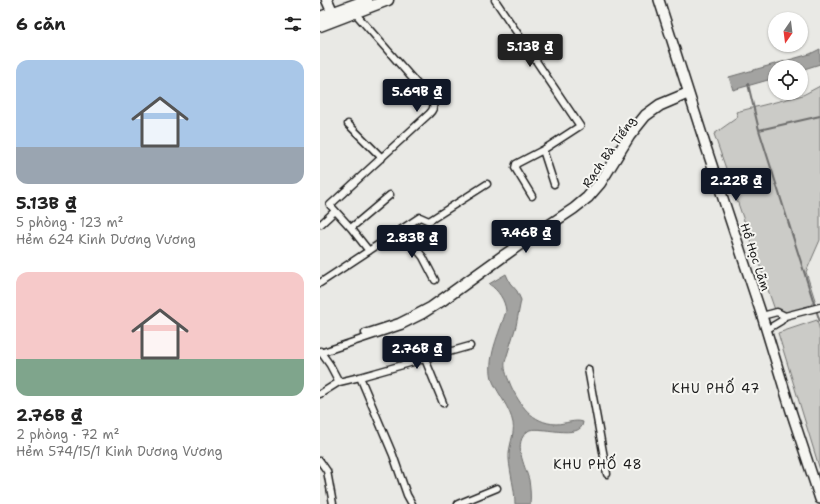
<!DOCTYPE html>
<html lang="vi">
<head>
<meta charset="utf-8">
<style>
	body { margin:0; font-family:"Shantell Sans",sans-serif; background:#f2f2f2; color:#222; height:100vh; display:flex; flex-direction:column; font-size:15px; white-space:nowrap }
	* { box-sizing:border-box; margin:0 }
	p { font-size:13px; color:#767676 }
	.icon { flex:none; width:22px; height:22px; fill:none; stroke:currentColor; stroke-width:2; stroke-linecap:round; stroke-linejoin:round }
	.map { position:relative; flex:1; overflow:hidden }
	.side { display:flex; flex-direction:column; background:#fff; width:320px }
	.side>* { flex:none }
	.needle { width:26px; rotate:194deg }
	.tools { position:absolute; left:448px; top:12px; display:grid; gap:8px }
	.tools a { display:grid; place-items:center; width:40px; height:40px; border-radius:50%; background:#fff; box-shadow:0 1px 3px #0004; font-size:20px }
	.price { position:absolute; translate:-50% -34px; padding:0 9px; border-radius:4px; background:#111827; color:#fff; font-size:13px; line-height:26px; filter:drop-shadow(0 1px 2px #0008) }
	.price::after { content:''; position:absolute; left:50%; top:24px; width:12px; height:9px; margin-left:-6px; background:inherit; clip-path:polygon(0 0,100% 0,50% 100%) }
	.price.selected { background:#222; color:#fff }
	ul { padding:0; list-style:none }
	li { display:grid; align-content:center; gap:8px; height:212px; padding:0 16px }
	li span { display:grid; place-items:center; height:124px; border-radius:12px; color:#555 }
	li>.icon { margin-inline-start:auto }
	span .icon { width:72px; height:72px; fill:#fffc; stroke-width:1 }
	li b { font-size:17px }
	h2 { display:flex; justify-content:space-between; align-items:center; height:48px; padding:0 16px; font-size:17px }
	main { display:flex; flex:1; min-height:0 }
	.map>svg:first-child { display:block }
	.green { fill:#cbcbc7; stroke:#747472 }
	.water { fill:#a3a3a1; stroke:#6d6d6c }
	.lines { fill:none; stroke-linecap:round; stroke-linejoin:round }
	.stream { stroke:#6d6d6c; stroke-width:2 }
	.minor-casing { stroke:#1c1c1c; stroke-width:9 }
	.secondary-casing { stroke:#1c1c1c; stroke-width:12 }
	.primary-casing { stroke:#1c1c1c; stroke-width:13 }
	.minor { stroke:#f6f6f2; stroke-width:6 }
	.secondary { stroke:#f6f6f2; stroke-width:9 }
	.primary { stroke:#f6f6f2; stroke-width:10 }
	.labels { text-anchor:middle; stroke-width:4; stroke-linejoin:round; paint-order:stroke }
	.street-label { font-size:12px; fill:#1c1c1c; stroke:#f6f6f2 }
	.neighbourhood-label { font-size:13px; letter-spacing:1px; fill:#1c1c1c; stroke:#f6f6f2 }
</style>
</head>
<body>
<main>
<section class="side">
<h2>6 căn<svg class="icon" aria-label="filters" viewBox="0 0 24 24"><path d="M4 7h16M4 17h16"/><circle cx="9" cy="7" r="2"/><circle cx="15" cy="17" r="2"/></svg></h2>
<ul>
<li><span style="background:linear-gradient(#a9c7e8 70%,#9aa5b1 0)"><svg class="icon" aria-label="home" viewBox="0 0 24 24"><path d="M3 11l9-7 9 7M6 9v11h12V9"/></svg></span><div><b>5.13B ₫</b><p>5 phòng · 123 m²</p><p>Hẻm 624 Kinh Dương Vương</p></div></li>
<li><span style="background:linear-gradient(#f6c9c9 70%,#7fa58c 0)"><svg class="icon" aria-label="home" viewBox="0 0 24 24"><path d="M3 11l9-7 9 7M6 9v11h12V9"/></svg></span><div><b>2.76B ₫</b><p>2 phòng · 72 m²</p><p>Hẻm 574/15/1 Kinh Dương Vương</p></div></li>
</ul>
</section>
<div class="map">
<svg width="500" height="504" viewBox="0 0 500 504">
	<rect width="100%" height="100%" fill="#e9e9e5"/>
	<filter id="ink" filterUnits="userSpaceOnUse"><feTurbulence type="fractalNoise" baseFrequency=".025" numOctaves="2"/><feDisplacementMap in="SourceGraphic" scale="8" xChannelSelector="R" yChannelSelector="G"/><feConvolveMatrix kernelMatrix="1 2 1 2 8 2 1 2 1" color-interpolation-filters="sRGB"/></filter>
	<g filter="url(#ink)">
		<path class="green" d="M500,86v154l-14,32 9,28 -5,6 -26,8 -9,-4 -61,-176 24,-17 -2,-5 67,-17z
			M497,320l3,11v139l-42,-137z"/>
		<path class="water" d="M500,49v15l-19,6v-3h-26v11l-42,12 -4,-13 81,-23z
			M186,274l4,9 7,8 4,9 -5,26 -11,36c-1,9 3,16 6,24 9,19 21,37 45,38 9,0 19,-5 27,-2 -1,20 -47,2 -55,9 -16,12 -3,34 1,49 1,8 2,16 1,24h-15c0,-15 -5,-30 -6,-45 -1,-13 6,-24 4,-36 -3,-15 -14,-28 -20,-41 -8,-22 7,-50 13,-71 -1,-11 -8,-21 -17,-27z"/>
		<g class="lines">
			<path class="stream" d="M428,84l11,46 61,192
				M439,130l61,-14"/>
			<g class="minor-casing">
				<path id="minor" d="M175,0l85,126 -37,24 -27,14 -1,4 17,28
					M35,13l78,89c1,6 0,8 -4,12l-99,91 21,23 18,23
					M28,124l34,34
					M223,150l11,34
					M1,224l14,-13
					M31,228l39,-33
					M81,230l22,27 12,23
					M0,283l100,-66 9,4 58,-37
					M442,316l15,-4 8,4 35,-9
					M446,330l15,-9 4,-5
					M45,333l34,-11 12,-6 19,-10 71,-51 72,-48 13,-11 13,-15 29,-47 16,-20 15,-11 29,-12
					M0,351l10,14 9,17
					M0,353l81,-27 22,-11 19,-12 76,-55 57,-38 14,-11 13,-15 29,-47 16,-20 14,-10 28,-12
					M105,359l18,44
					M268,369l19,105
					M40,377l110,-31
					M0,394l19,-12 21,-5 33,78 14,40 5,9
					M0,461l7,10 6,33
					M138,504l39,-16"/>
			</g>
			<g class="secondary-casing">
				<path id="secondary" d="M339,0l46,144 57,172 29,95 29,88"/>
			</g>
			<g class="primary-casing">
				<path id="primary" d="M7,0l8,18
					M0,17l47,-17
					M0,26l68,-26"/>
			</g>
			<use href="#minor" class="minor"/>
			<use href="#secondary" class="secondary"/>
			<use href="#primary" class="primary"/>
		</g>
	</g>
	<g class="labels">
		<g class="street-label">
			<text transform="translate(289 152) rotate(-55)" y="4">Rạch Bà Tiếng</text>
			<text transform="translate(435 257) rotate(72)" y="4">Hồ Học Lãm</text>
		</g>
		<g class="neighbourhood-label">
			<text x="396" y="393">KHU PHỐ 47</text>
			<text x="278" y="469">KHU PHỐ 48</text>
		</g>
	</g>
</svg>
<div class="tools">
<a><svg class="needle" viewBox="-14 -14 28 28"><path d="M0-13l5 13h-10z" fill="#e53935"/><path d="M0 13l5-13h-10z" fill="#767676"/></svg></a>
<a><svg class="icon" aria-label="locate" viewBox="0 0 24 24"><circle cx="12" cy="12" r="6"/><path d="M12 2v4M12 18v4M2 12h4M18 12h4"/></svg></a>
</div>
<b class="price selected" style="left:210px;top:68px">5.13B ₫</b>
<b class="price" style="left:97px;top:113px">5.69B ₫</b>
<b class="price" style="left:416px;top:202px">2.22B ₫</b>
<b class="price" style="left:206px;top:254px">7.46B ₫</b>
<b class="price" style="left:92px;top:259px">2.83B ₫</b>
<b class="price" style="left:97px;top:370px">2.76B ₫</b>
</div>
</main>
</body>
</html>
